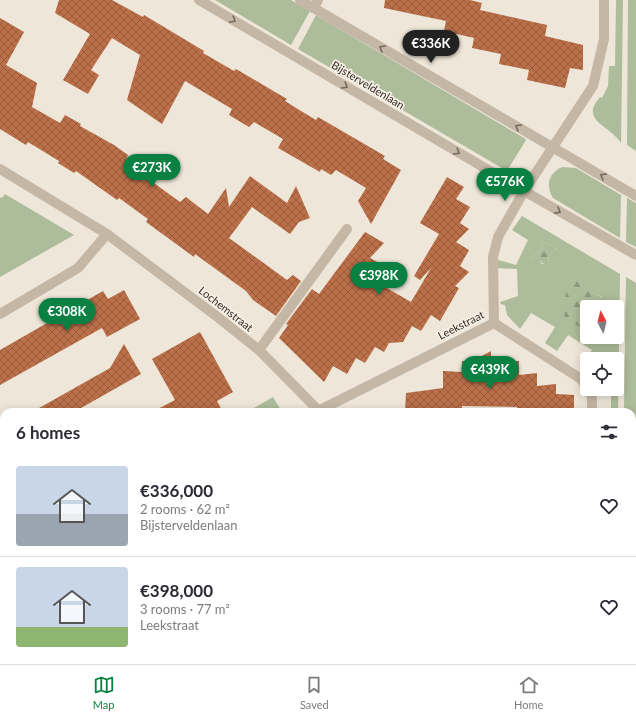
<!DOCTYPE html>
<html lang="en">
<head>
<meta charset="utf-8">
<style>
	body { margin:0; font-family:Lato,sans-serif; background:#f7f7f7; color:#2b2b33; height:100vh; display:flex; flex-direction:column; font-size:15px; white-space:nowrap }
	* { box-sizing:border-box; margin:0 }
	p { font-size:13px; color:#7c7c81 }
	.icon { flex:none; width:22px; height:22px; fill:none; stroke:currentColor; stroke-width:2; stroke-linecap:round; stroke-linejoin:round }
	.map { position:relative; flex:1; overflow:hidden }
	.sheet { position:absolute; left:0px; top:408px; width:636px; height:256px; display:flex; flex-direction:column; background:#fff; border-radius:12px 12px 0 0; box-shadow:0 2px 10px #0003 }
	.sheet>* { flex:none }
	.needle { width:26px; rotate:353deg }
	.fabs { position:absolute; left:580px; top:300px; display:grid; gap:8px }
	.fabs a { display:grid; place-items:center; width:44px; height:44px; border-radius:4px; background:#fff; box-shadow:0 2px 10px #0003; font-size:20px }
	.price { position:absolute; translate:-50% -34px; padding:0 9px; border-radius:14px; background:#0b8043; color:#fff; font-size:13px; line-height:26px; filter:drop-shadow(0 1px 2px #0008) }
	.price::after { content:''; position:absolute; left:50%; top:24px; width:12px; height:9px; margin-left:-6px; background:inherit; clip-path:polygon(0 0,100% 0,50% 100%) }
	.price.selected { background:#222; color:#fff }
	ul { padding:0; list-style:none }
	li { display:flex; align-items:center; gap:12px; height:100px; padding:0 16px }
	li+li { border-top:1px solid #e1e1e2 }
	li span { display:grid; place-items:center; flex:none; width:112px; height:80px; border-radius:4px; color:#555 }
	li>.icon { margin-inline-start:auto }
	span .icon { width:48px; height:48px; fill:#fffc; stroke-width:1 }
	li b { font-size:17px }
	h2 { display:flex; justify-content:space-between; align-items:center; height:48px; padding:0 16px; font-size:17px }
	.tabs { display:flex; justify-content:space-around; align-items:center; height:56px; border-top:1px solid #e1e1e2; background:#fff; font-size:11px; color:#7c7c81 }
	.tabs a { display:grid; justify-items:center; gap:2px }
	.tabs .selected { color:#0b8043 }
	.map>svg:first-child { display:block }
	.grass { fill:#adbc9a; fill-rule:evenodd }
	.forest { fill:url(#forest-firs) }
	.building { fill:url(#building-cross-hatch) }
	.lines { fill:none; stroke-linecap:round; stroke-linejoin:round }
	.service { stroke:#c5b7a6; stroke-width:10 }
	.minor { stroke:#c5b7a6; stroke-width:10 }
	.tertiary { stroke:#c5b7a6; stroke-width:10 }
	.oneway { stroke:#746a60 }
	.labels { text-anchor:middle; stroke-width:3.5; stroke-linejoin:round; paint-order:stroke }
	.street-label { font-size:11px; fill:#322b26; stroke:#f7f0e4 }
</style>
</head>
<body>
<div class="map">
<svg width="636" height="664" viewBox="0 0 636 664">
	<defs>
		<pattern id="forest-firs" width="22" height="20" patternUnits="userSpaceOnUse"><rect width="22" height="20" fill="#adbc9a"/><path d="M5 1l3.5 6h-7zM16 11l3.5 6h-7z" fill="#8d997d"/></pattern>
		<pattern id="building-cross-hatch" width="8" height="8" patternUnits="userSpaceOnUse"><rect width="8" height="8" fill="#bb7049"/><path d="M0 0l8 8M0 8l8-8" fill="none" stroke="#995c3d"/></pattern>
	</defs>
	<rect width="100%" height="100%" fill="#eee6d8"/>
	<path class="grass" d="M215,0h76l19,11 -19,34z
		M616,0h7l-2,143c-11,-18 -42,-22 -21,-46l2,1 6,-12 1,-20h6z
		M628,0h8v151l-9,-6z
		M316,15l208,123 2,2 -19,31 -209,-122z
		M562,167l14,1 45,27 -1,43 -67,-40c-8,-13 -4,-25 9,-31z
		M5,194l69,41 -74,42v-80l2,1z
		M627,198l9,5v44l-10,-5z
		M522,216l98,58 -2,138h-7v-16h-5l-1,-7h12v-30h-30v6l-3,-2 8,-13 -24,-15 -11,16 -12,-8 10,-16 -24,-14 -11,16 -13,-14 -2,-10 -4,-1 -1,-2 18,-6 -1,-27 -20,-1 1,-8 18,5 12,-25 -16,-10zM541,240l16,9 -8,5 -1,8 -6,2 -5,-4 -7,-1 12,-10zM596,293l1,2 4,1 5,11h11v30h-30v-8l-21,-7z
		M626,277l10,6v381h-15v-4h11v-248h-8z
		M273,397l9,15 -11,-2 -24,2z"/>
	<path class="forest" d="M541,240l16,9 -8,5 -1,8 -2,2 -16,-5 12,-10z
		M581,279c13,-1 14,5 16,16l7,3 2,9h-19v22l-21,-7c-5,-18 -3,-34 15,-43z"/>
	<path class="building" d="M59,0h53l31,17 1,-2 60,36 -1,2 31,18 2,-2 51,30 -2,2 16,10 15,9 2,-3 67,39 -2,3 18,11 -30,54 -13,-23 8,-13 -30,-18 -5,5 -10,-6 -1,3 -42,-24 5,-9 -29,-17 -5,5 -20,-12 3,-6 -47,-28 -23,43 -35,-24 13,-45 -28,-17 -21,32 8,5 -11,19 -25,-14 27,-46 -35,-21z
		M385,0h85l12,3 -2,7 67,15 -2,11 38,9v25l-13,-2 -5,20 -38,-8 2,-10 -30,-6 2,-10 -29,-6 2,-10 -30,-7 2,-10 -62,-13z
		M0,18l24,14 -18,33 31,18 -5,24 28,16 5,-8 16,9 -1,2 34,19 14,10 -3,7 55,40 6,-5 22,17 18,-26 3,19 21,-31 37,27 9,-17 14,32 -11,4 -9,12 -38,-27 -23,31 58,42 6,-5 8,6 -25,35 -23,-16 -7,-9 -51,-37 -1,3 -48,-35 2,-3 -29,-21 -2,2 -41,-29 -2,2 -16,-10 1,-2 -31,-19 -2,3 -26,-16z
		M447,177l17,10 -8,12 14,8 -10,16 9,6 -13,13 13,8 -9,16 9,6 -14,14 4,2 -19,33 -9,-6 -10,16 -9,-5 -9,16 -14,1 -5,9 -9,-5 -10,16 -9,-5 -9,16 -14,-8 -9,16 -45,-44 9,-13 -2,-1 26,-35 7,5 46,-62 19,11 -14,15 13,7 -10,15 38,22 20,-34 -11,12 -6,-4 25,-42 -19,-11z
		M124,290l16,29 -33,18 -5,-9 -102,57v-35l103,-59 5,8z
		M200,332l33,60 -16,9 6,11h-71l23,-12 -23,-41z
		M124,344l17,30 -67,38h-42l78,-44z
		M491,351v10h28v14l18,-2v13l19,-2v10l18,1v17h-57v-5l-55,-1v6h-57l1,-19 37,-5v-17l19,1v-11h11z"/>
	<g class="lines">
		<path class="service" d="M259,350l88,-121"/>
		<path class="minor" d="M313,8l5,-8
			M0,169l107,65 112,84 40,32 61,62
			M0,314l78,-46 29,-34
			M494,323l87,56 6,9
			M587,389l5,7v16
			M316,412l178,-89 -1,-66 5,-20 26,-46 69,-105 11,-47v-39
			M0,599l4,-2
			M362,660v4
			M590,664v-4"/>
		<path class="tertiary" d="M199,0l325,191 112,64
			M300,0l336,196"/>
	</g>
	<defs><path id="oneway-chevron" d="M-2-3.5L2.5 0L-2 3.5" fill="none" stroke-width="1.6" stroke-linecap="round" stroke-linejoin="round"/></defs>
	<g class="oneway">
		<use href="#oneway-chevron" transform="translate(233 20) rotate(31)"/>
		<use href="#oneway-chevron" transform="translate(382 48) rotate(-150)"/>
		<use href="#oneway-chevron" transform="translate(345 86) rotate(31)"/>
		<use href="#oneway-chevron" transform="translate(518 127) rotate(-150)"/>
		<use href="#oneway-chevron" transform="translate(457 152) rotate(31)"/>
		<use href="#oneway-chevron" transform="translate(603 176) rotate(-150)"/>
		<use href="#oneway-chevron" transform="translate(558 211) rotate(29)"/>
	</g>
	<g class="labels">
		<g class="street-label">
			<text transform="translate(368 85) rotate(31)" y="4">Bijsterveldenlaan</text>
			<text transform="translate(226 309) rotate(38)" y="4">Lochemstraat</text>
			<text transform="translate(461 325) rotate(-27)" y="4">Leekstraat</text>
		</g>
	</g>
</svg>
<div class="fabs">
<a><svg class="needle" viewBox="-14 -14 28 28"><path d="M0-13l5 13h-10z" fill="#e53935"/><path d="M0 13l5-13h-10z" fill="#7c7c81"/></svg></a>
<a><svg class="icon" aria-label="locate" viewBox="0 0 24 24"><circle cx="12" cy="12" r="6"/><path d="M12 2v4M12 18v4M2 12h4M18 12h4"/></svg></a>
</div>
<b class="price selected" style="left:431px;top:64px">€336K</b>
<b class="price" style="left:152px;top:188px">€273K</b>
<b class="price" style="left:505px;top:202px">€576K</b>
<b class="price" style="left:379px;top:296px">€398K</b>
<b class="price" style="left:67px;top:332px">€308K</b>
<b class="price" style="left:490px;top:390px">€439K</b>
<section class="sheet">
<h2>6 homes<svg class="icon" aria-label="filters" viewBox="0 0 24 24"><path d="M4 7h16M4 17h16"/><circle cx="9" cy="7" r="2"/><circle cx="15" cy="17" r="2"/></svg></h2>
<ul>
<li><span style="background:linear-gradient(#c9d6e8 60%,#9aa5b1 0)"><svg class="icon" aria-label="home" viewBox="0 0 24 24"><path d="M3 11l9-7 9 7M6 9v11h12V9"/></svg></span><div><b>€336,000</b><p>2 rooms · 62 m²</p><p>Bijsterveldenlaan</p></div><svg class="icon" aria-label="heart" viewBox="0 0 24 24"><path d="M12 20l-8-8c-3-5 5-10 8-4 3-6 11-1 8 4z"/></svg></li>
<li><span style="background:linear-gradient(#c9d6e8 75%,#8fb573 0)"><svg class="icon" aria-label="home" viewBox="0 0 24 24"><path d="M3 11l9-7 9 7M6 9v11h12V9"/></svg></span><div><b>€398,000</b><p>3 rooms · 77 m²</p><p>Leekstraat</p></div><svg class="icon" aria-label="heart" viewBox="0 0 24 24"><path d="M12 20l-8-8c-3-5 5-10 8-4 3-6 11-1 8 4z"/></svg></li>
</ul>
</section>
</div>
<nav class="tabs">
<a class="selected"><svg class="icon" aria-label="map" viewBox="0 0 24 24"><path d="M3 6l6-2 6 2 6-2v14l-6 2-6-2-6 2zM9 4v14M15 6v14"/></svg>Map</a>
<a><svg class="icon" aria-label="saved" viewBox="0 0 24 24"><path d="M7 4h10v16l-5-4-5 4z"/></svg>Saved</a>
<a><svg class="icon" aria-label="home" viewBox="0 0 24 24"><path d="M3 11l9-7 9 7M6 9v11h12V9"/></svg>Home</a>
</nav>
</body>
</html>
